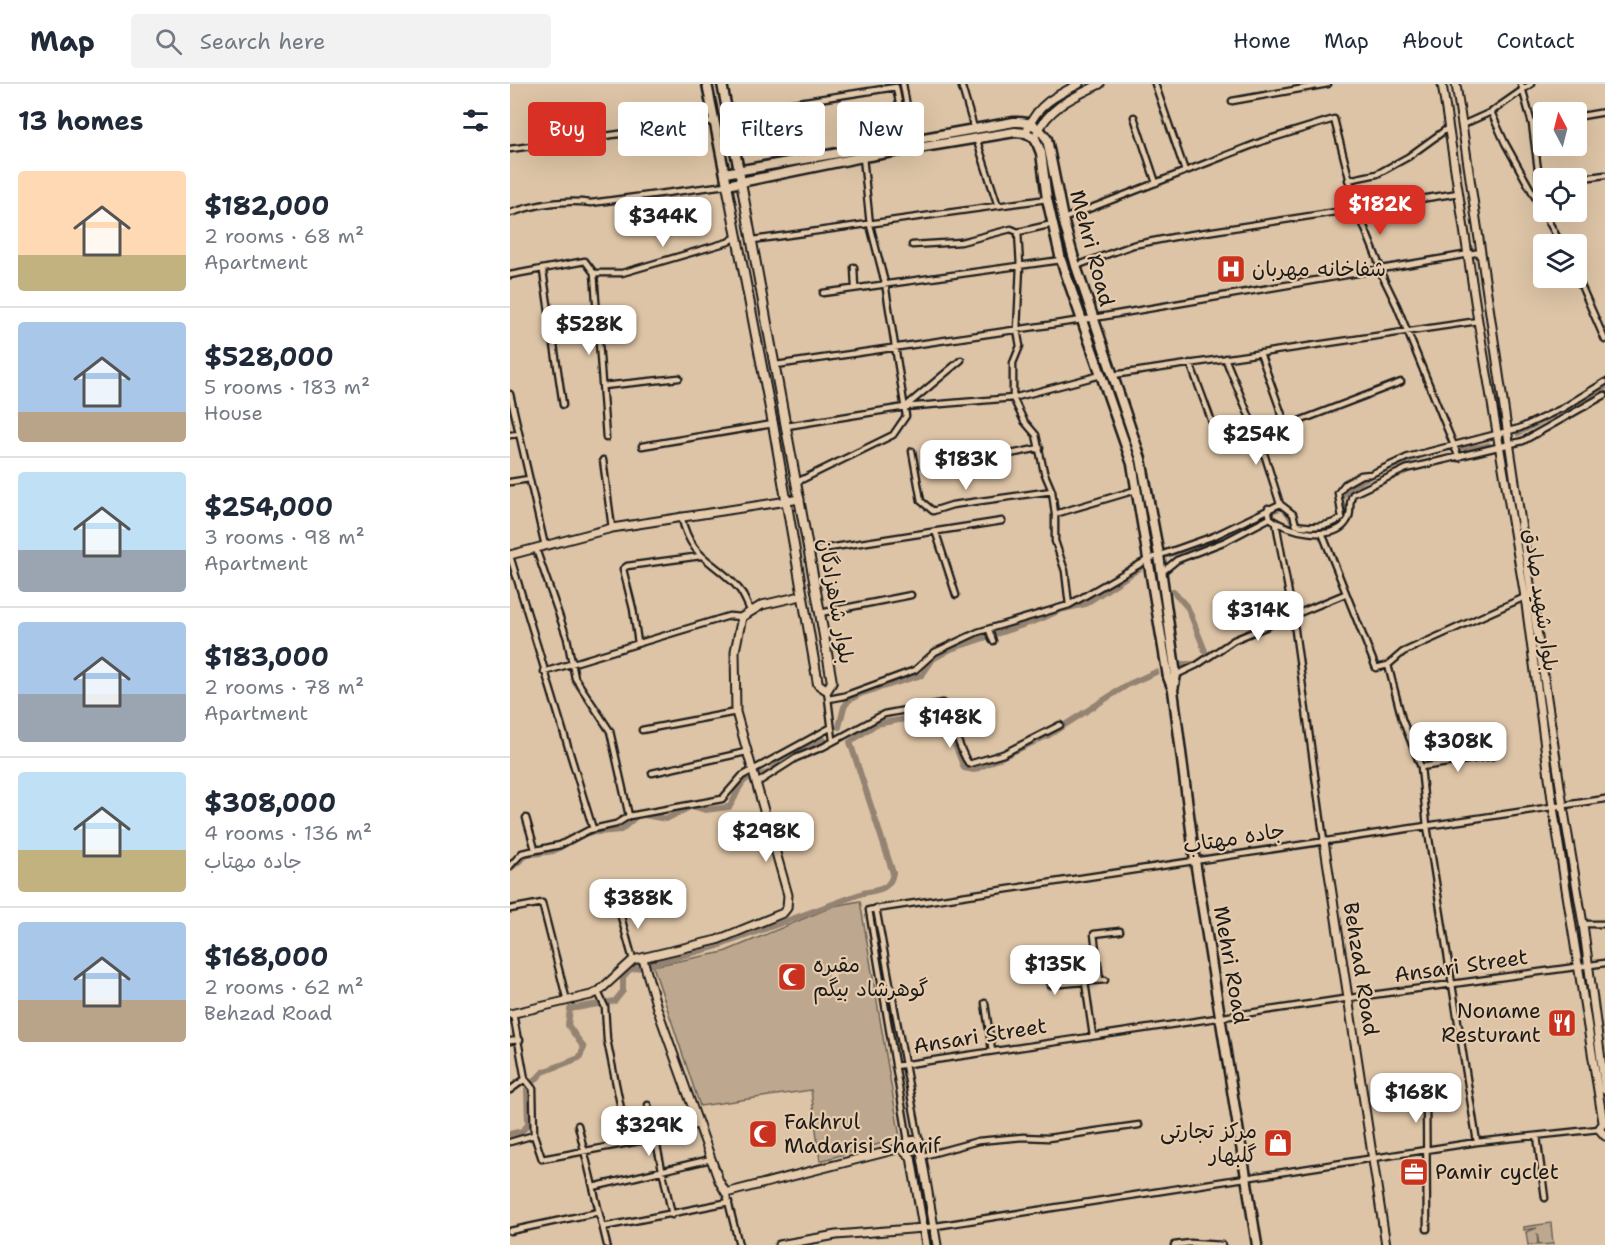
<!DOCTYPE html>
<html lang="en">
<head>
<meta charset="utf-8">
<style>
	body { margin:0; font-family:"Shantell Sans","Playpen Sans Arabic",sans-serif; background:#f2f2f3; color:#1f2937; height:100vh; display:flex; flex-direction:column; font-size:22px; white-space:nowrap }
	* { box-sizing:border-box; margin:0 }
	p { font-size:20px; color:#747a83 }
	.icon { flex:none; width:33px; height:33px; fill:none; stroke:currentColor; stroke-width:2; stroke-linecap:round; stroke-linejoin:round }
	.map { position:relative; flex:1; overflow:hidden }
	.panel { display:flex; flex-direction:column; background:#fff; width:510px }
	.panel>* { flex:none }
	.guide { position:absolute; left:18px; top:18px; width:570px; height:54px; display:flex; gap:12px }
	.needle { width:39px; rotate:353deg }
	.tools { position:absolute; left:1023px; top:18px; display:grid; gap:12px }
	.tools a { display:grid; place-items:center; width:54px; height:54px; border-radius:6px; background:#fff; box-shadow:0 6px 24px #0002; font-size:30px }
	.price { position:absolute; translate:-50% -51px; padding:0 14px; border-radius:12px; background:#fff; color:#222; font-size:20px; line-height:39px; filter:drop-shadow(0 2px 3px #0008) }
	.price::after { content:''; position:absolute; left:50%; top:36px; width:18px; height:14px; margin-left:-9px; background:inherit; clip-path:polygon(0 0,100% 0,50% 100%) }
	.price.active { background:#d93025; color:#fff }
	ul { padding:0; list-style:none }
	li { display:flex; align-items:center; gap:18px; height:150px; padding:0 18px }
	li+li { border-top:2px solid #e0e1e3 }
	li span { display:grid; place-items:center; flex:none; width:168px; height:120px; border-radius:6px; color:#555 }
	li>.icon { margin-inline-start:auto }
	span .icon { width:72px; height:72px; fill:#fffc; stroke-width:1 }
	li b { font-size:26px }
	h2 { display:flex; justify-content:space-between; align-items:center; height:72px; padding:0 18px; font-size:26px }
	.tag { padding:0 21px; border-radius:6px; background:#fff; box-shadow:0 6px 24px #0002; font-size:21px; line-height:54px }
	.tag.active { background:#d93025; color:#fff }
	header { display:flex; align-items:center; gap:36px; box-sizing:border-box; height:84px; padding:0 30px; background:#fff; border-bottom:2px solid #e0e1e3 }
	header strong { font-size:28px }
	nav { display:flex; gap:33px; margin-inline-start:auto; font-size:21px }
	.search { width:420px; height:54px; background:#f2f2f3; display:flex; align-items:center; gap:15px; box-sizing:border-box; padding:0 21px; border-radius:6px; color:#747a83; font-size:22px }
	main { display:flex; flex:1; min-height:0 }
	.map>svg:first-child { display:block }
	.green { fill:#bda88f; stroke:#6c6256; stroke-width:1.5 }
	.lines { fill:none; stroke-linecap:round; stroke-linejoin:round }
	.canal { stroke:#948372; stroke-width:6 }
	.street-casing { stroke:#1c1c1c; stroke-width:9 }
	.secondary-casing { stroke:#1c1c1c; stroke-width:11 }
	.primary-casing { stroke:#1c1c1c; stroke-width:12 }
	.highway-casing { stroke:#1c1c1c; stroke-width:13 }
	.street { stroke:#e5cbac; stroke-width:4.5 }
	.secondary { stroke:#e5cbac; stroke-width:7 }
	.primary { stroke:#e5cbac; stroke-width:8 }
	.highway { stroke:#e5cbac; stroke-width:8 }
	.labels { text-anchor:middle; stroke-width:4.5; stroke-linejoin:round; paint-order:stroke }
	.street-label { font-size:21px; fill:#1c1c1c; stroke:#e5cbac }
	.poi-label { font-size:21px; fill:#1c1c1c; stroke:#e5cbac; text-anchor:start }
</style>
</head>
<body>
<header>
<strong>Map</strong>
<div class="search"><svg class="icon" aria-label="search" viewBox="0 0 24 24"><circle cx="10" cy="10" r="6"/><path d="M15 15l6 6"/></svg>Search here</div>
<nav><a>Home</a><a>Map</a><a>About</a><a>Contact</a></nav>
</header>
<main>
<section class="panel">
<h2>13 homes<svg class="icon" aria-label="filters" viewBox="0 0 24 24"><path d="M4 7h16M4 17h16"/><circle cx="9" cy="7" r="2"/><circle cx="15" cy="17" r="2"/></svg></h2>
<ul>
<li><span style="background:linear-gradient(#ffd9b3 70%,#c2b280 0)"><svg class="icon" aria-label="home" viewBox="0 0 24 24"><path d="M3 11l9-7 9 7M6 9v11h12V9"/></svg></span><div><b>$182,000</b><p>2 rooms · 68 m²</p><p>Apartment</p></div></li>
<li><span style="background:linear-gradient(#a9c7e8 75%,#b9a48a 0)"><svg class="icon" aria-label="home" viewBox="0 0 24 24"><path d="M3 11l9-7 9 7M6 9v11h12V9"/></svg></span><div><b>$528,000</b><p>5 rooms · 183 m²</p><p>House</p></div></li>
<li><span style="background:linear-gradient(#bfe0f5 65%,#9aa5b1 0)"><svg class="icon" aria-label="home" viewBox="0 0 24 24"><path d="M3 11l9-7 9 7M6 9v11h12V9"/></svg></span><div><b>$254,000</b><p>3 rooms · 98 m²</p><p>Apartment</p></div></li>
<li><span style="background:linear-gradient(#a9c7e8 60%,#9aa5b1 0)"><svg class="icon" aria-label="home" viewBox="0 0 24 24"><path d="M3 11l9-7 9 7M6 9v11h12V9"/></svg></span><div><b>$183,000</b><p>2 rooms · 78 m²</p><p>Apartment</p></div></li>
<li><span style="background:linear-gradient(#bfe0f5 65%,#c2b280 0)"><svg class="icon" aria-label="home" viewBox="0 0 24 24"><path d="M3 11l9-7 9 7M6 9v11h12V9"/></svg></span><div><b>$308,000</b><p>4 rooms · 136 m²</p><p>جاده مهتاب</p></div></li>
<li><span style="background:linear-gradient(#a9c7e8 65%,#b9a48a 0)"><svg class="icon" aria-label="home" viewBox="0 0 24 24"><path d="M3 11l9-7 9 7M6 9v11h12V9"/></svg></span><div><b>$168,000</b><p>2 rooms · 62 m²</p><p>Behzad Road</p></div></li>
</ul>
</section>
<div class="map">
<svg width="1095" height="1161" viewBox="0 0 1095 1161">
	<rect width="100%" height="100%" fill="#ddc4a6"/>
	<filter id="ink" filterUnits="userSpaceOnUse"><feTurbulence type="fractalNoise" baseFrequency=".0167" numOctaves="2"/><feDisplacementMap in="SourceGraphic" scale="12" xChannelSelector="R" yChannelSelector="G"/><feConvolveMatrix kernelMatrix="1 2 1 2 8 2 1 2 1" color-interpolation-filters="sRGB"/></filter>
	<g filter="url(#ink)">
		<path class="green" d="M350,817l40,237 -80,23 -9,-71 -111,16 -47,-140 71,-14 110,-46z
			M1041,1139l2,21 -14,1 -2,-12 1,12h-10l-2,-13 11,-4 -13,2v-3z"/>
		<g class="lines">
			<path class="canal" d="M1058,323l37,-20
				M1008,349l33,-17
				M654,472l65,-22 33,-20 22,-7 12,20c17,4 34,3 48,-7l-3,-23c19,-23 81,-43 110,-49 13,-3 25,2 37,-3
				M663,507l15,17 19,48 -10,8h-16
				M329,643l5,-20 5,-7 11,-6 62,-19 11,-16 18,-10 90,-30 19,-9 25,-6 55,-36
				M250,691l8,-2 20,-17 36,-16
				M0,785l17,-14 26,-4 33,-18 35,-3 18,-16 27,5 26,-13 13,4 24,-3c7,-8 9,-23 18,-28
				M0,1050l12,-3 6,-6 -1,-36 16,-17 36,-14 5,-10 -16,-23 2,-16 45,-8 8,-10v-14l6,-7 89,-24 145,-53c15,-3 27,-3 30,-20l-43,-131 26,-18 35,-6 22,-9 10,5 21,54 10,2 75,-35 80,-51 27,-12"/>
			<g class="street-casing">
				<path id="street" d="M393,0l10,56
					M451,0l13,44
					M645,0l30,87
					M1011,0l11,40 8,61
					M386,3l10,53
					M722,17l96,-17
					M981,28l14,31 56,101
					M218,29l168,-26
					M624,33l22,66
					M1066,33l29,-5
					M1022,40l12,-2
					M952,41l29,-13 40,-28
					M466,54l22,68
					M0,65l204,-28
					M1066,95l29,-4
					M838,96l29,-6 31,-17 40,-29
					M0,129c26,-9 53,-14 81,-10l135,-18
					M553,135l200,-78 71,-22 23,90 25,62
					M508,148l35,-8
					M243,156l294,-41
					M402,161l49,-3 50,-13 7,3 2,34 -3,64 3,16 -7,17v35l11,23 12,14 8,37 8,19 3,23v27l10,30 4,34
					M566,182l57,-21 41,-8 285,-44
					M344,183l1,21
					M33,187l20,134
					M870,187l17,35 62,152
					M84,189h28l106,-31 8,-5
					M1066,190l29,66
					M0,191l75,-14 9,12 12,165
					M313,209l238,-33
					M750,269l26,73 115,-44
					M715,274l37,89 18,57
					M680,279l26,70
					M266,281l306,-45 399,-68
					M603,291l365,-54
					M93,302l76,-8
					M0,310l35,152
					M395,323l56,-47
					M277,342l118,-19 108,-9 88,-23
					M0,351l9,-1
					M132,362l131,-22
					M402,367l9,50 12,10 19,-6 100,-14
					M93,376l9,68
					M441,382l89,-18
					M0,398l19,-3
					M287,398l96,-47 13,-19 -21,-133 -15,-58 -7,-68
					M758,424l2,10c16,13 64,25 77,3 6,-8 0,-18 6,-27l53,-25 117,-28 82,-46
					M545,430l81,-24
					M171,432c11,46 32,42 58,73 5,6 8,15 11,21
					M766,439l17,93 31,225
					M426,449l20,62
					M812,449l54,135 12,-3
					M26,465l31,89 8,40 35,53 19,85
					M299,467l193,-30
					M0,472l83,273
					M651,489l16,-13 49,-19 44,-23
					M310,529l91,-18
					M479,546l4,11
					M128,559l-5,-34 -10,-40 4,-3 74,-10
					M34,588l185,-56 13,1
					M666,591l21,-10 37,-25 111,-46
					M317,606l6,50
					M319,615l15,-3 71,-26 20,-18 43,-20 91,-27 80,-46 65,-23 66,-32 13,10 3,11c17,3 32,2 46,-7l-4,-25 7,-9 16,-9 10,-1 37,-17 112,-29 43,-20 42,-26
					M132,646l94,-18
					M911,683l72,-11
					M142,689l94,-21
					M247,699l39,-25 27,-11 61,-33 59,-11c12,19 13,43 26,61l34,-10 57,-29
					M16,734l9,31
					M0,782l12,-13 38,-8 29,-15 27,-6 13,-8 93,-17 20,-23 88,-48
					M108,822l15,54
					M366,824l43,232
					M0,825l32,-6 25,98
					M1073,840h22
					M532,872l8,29 55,-5
					M590,896l-6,-46 26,-3
					M575,898l8,54
					M88,908l7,15 2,33 21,103
					M475,919l7,48
					M3,929l12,66 8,10 1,46 8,24 114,-21 44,-14
					M0,957l10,-1
					M385,982l455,-68 255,-35
					M0,1006l15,-11
					M916,1012l1,133
					M138,1021l24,110
					M68,1041l29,120
					M1027,1052l8,62
					M398,1057l-39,-231 736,-111
					M0,1058l24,-7
					M967,1058l-50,-316 -6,-59 -19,-48 -14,-54 15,-13 122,-55
					M413,1072l55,-15 45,-4 25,1 91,-13
					M83,1103l118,-28
					M216,1109l13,52
					M93,1143l126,-25
					M413,1144l554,-86 122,-13
					M0,1147l89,-19
					M664,1161l16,-2 32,2"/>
			</g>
			<g class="secondary-casing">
				<path id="secondary" d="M932,0l36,237 47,276 28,210 50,315
					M946,0l107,722 20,118 22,166
					M518,44c10,-24 29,-33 51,-44
					M527,49c13,-27 37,-36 63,-49
					M0,471l102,-27 188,-29
					M814,757l62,404
					M133,875l14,49 62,173 7,12 175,-45
					M0,930l81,-19 7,-3 35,-32 84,-20 66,-27 4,-5 1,-13 -52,-183 -1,-61 7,-34 20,-12 39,-9
					M1095,1037l-6,8 6,7
					M391,1064l7,-7 11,-1 18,105
					M391,1064l10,9 15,88
					M269,1161l57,-10 87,-7"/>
			</g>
			<g class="primary-casing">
				<path id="primary" d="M217,101l46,239 45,260 9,6 5,-8 -12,-69 -79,-431"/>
			</g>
			<g class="highway-casing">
				<path id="highway" d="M197,0l20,101 136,-28 152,-25 11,1 9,5 6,15 6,46 14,61 71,204 36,213 5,13 22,171 62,384
					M212,0l18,92
					M215,89l289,-51c16,-1 24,4 33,17l16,80 13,47 65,193 18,96 17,120 -3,15"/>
			</g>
			<use href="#street" class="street"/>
			<use href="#secondary" class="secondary"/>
			<use href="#primary" class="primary"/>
			<use href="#highway" class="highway"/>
		</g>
	</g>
	<defs>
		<g id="hospital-square" transform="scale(1.5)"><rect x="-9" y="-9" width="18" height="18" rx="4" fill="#c8321e" stroke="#e5cbac"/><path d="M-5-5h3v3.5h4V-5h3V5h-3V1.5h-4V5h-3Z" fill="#fff"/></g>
		<g id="mosque-square" transform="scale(1.5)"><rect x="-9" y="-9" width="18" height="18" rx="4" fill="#c8321e" stroke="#e5cbac"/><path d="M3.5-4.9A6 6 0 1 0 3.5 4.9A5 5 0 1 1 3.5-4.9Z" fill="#fff"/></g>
		<g id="restaurant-square" transform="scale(1.5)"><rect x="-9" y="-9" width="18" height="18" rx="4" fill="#c8321e" stroke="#e5cbac"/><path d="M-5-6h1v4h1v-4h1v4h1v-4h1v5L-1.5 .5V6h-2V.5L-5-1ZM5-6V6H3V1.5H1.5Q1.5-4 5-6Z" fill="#fff"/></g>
		<g id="shop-square" transform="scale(1.5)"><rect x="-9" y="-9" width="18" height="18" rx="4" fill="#c8321e" stroke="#e5cbac"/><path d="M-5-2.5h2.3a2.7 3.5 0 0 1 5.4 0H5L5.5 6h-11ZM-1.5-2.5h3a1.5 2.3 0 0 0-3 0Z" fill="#fff"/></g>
		<g id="office-square" transform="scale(1.5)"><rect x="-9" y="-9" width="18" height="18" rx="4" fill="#c8321e" stroke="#e5cbac"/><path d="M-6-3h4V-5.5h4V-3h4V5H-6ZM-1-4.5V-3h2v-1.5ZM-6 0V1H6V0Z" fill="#fff"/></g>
	</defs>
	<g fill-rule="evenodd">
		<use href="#hospital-square" x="721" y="185"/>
		<use href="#mosque-square" x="282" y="893"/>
		<use href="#restaurant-square" x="1052" y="939"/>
		<use href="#mosque-square" x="253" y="1050"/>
		<use href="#shop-square" x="768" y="1059"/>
		<use href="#office-square" x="904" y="1088"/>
	</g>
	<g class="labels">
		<g class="street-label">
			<text transform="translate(582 164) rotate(75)" y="7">Mehri Road</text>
			<text transform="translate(1031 516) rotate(82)" y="7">بلوار شهید صادق</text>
			<text transform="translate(326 517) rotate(80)" y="7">بلوار شاهزادگان</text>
			<text transform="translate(724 754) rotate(-9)" y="7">جاده مهتاب</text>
			<text transform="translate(721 881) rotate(80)" y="7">Mehri Road</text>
			<text transform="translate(951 882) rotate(-8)" y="7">Ansari Street</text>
			<text transform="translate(851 885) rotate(81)" y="7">Behzad Road</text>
			<text transform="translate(470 952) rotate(-9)" y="7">Ansari Street</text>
		</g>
		<g class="poi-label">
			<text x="742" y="192">شفاخانه مهربان</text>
			<text x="303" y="888">مقبره<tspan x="303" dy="24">گوهرشاد بیگم</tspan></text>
			<text x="1031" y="934" text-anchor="end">Noname<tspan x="1031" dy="24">Resturant</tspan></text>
			<text x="274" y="1045">Fakhrul<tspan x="274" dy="24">Madarisi Sharif</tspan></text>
			<text x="747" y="1054" text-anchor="end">مرکز تجارتی<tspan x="747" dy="24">گلبهار</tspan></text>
			<text x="925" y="1095">Pamir cyclet</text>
		</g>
	</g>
</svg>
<div class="tools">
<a><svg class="needle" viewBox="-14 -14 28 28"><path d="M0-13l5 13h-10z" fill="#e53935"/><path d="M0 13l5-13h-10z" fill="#747a83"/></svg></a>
<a><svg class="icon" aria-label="locate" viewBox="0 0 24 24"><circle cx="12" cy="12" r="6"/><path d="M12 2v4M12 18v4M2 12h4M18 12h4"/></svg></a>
<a><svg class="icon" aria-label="layers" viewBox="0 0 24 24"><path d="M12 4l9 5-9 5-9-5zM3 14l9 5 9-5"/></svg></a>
</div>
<b class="price active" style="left:870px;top:152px">$182K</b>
<b class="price" style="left:153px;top:164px">$344K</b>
<b class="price" style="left:79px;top:272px">$528K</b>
<b class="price" style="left:746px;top:382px">$254K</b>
<b class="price" style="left:456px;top:407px">$183K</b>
<b class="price" style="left:748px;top:558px">$314K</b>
<b class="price" style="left:440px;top:665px">$148K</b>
<b class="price" style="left:948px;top:689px">$308K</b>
<b class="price" style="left:256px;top:779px">$298K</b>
<b class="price" style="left:128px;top:846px">$388K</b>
<b class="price" style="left:545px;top:912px">$135K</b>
<b class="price" style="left:906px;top:1040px">$168K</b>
<b class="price" style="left:139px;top:1073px">$329K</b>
<div class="guide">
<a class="tag active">Buy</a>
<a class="tag">Rent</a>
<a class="tag">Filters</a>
<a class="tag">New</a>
</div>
</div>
</main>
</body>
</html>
